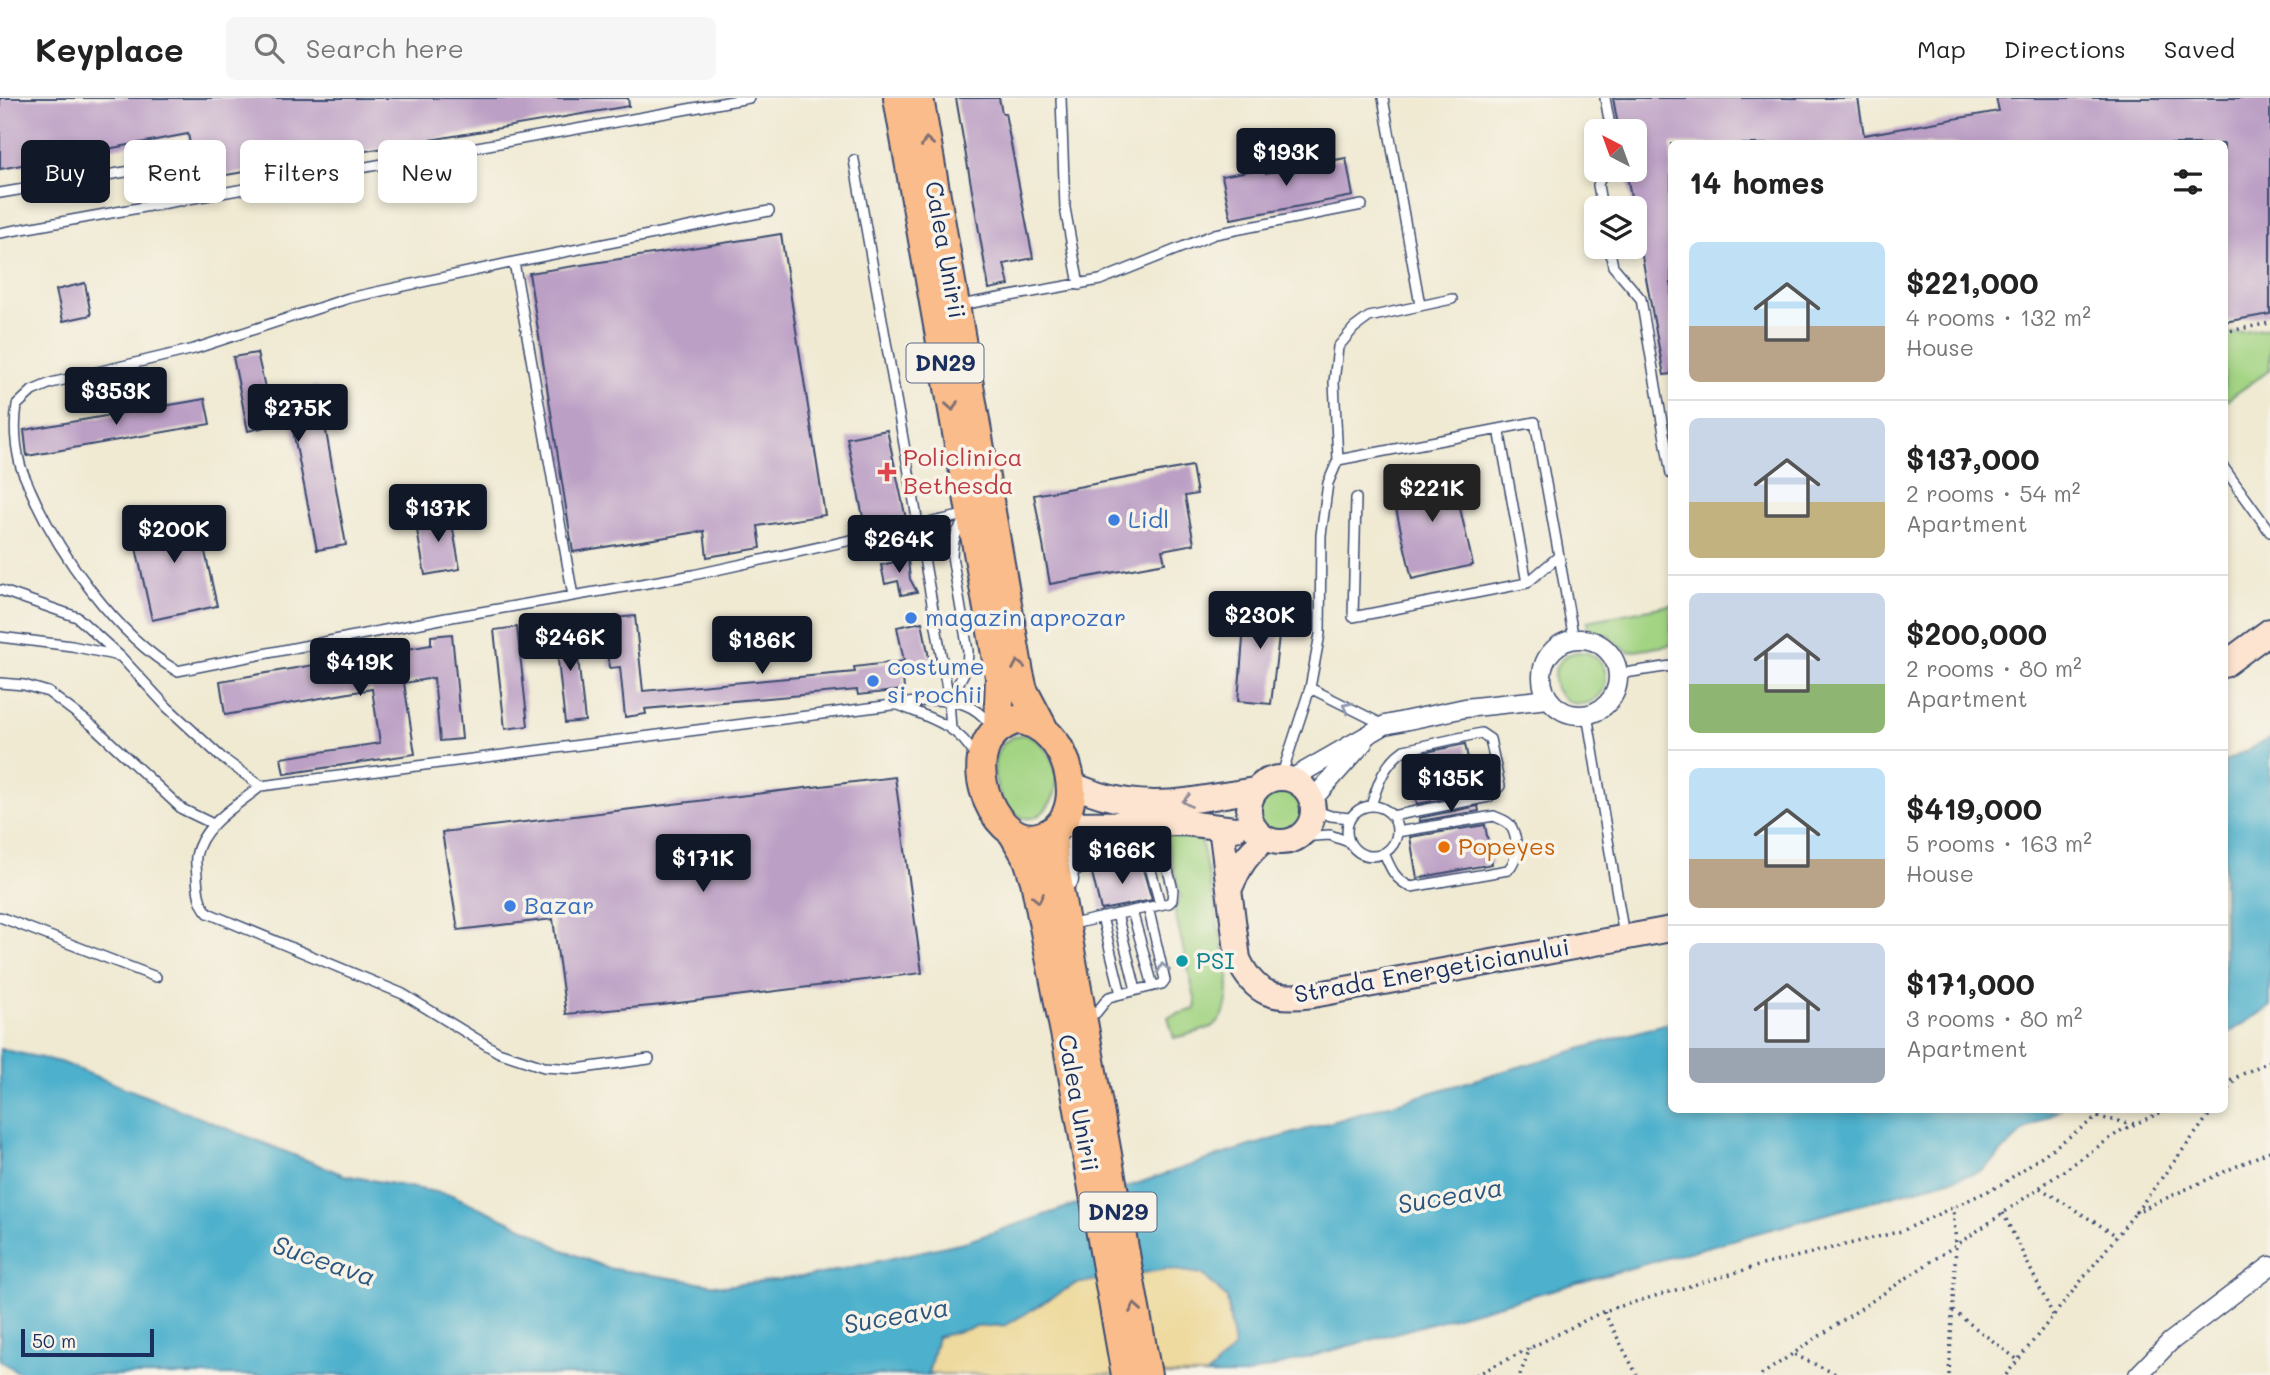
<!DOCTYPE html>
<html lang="en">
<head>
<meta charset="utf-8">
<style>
	body { margin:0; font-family:Mali,sans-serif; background:#f6f6f6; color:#222; height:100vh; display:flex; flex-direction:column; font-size:26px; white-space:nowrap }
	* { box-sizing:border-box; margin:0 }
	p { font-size:23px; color:#767676 }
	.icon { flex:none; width:38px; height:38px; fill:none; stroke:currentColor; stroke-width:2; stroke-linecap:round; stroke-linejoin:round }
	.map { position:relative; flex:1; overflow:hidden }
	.panel { position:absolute; left:1668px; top:42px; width:560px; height:973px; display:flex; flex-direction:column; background:#fff; border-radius:10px; box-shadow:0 4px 10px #0003 }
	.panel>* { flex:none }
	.top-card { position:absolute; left:21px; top:42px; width:665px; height:63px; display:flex; gap:14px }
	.needle { width:46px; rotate:319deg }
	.fabs { position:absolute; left:1584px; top:21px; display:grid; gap:14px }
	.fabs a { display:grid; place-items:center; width:63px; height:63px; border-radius:10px; background:#fff; box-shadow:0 4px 10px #0003; font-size:35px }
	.scale { position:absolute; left:21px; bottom:18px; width:133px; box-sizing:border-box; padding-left:7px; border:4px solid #1b2f5e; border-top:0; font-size:19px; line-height:24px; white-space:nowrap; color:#1b2f5e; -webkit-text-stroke:5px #f7f3e8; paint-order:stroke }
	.price { position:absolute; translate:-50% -60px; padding:0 16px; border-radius:7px; background:#111827; color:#fff; font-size:23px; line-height:46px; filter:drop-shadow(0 2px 4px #0008) }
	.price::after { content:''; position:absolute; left:50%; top:42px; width:21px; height:16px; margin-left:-10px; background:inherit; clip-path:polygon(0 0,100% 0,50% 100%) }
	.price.current { background:#222; color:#fff }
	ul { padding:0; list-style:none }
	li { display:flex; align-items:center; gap:21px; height:175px; padding:0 21px }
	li+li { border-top:2px solid #e0e0e0 }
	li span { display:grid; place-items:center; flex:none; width:196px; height:140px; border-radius:10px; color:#555 }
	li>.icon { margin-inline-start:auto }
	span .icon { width:84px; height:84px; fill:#fffc; stroke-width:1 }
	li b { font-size:30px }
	h2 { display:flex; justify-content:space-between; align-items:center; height:84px; padding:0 21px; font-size:30px }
	.pill { padding:0 24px; border-radius:10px; background:#fff; box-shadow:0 4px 10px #0003; font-size:24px; line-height:63px }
	.pill.current { background:#111827; color:#fff }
	header { display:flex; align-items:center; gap:42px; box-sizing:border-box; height:98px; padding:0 35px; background:#fff; border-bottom:2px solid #e0e0e0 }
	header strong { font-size:33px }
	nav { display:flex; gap:38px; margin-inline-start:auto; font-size:24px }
	.search { width:490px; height:63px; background:#f6f6f6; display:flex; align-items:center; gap:18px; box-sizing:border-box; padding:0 24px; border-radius:10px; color:#767676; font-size:26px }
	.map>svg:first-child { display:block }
	.green { fill:#a3d483; stroke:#5f8270; stroke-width:2 }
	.sand { fill:#eeda9e; stroke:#84847e; stroke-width:2 }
	.water { fill:#4db0cc; stroke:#347095; stroke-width:2 }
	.building { fill:#bb9fc5 }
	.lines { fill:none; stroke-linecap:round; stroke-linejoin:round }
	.lane-casing { stroke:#3b4b70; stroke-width:12 }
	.street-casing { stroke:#3b4b70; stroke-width:21 }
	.secondary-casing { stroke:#3b4b70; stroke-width:28 }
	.primary-casing { stroke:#3b4b70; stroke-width:32 }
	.path { stroke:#3b4b70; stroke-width:3.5; stroke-dasharray:2 5; stroke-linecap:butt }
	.lane { stroke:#fff; stroke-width:9 }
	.street { stroke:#fff; stroke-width:18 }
	.secondary { stroke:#fde4d0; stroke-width:24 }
	.primary { stroke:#f9bc8a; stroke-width:28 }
	.oneway { stroke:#7f6e72 }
	.oneway2 { stroke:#8d97ae }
	.oneway3 { stroke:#8c8a97 }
	.health-dot { fill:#e0444e; stroke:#f7f3e8; stroke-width:2.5 }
	.shop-dot { fill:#3f7fe0; stroke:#f7f3e8; stroke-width:2.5 }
	.food-dot { fill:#e8710a; stroke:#f7f3e8; stroke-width:2.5 }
	.culture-dot { fill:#0f9aa8; stroke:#f7f3e8; stroke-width:2.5 }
	.labels { text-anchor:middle; stroke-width:7; stroke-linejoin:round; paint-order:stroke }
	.shield { fill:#f7f3e8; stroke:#5d6a87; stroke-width:2 }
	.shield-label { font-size:23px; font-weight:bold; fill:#1b2f5e }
	.street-label { font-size:24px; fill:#1b2f5e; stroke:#f7f3e8 }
	.health-label { font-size:24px; fill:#be3a42; stroke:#f7f3e8; text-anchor:start }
	.shop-label { font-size:24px; fill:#366cbe; stroke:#f7f3e8; text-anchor:start }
	.food-label { font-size:24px; fill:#c56008; stroke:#f7f3e8; text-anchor:start }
	.culture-label { font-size:24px; fill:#0d838f; stroke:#f7f3e8; text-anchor:start }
	.water-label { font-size:26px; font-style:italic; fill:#2a567f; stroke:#f7f3e8 }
</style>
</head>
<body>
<header>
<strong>Keyplace</strong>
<div class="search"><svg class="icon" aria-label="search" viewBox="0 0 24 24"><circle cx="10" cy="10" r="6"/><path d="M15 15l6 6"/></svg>Search here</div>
<nav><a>Map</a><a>Directions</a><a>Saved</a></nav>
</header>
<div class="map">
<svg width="2270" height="1277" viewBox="0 0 2270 1277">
	<rect width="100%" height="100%" fill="#f7f3e8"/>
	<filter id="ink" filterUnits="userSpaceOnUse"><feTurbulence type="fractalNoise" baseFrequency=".0143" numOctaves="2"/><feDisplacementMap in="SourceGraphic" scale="14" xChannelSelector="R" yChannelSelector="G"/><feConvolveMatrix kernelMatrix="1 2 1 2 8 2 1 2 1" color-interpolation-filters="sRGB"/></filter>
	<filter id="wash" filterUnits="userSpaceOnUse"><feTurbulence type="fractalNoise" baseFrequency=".00686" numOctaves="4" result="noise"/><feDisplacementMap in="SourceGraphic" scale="28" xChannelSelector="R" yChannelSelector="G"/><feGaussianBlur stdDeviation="1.57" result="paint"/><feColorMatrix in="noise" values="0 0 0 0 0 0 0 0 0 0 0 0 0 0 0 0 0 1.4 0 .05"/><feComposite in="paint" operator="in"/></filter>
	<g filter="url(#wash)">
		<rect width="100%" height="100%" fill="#f0ead3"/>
		<path class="green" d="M2270,230v42l-46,32v-67z
			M1671,507v40l-42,7 -18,-12 -2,-5 -13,1 -7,-6 -2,-9z
			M1554 580a26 26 0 1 1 52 0a26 26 0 1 1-52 0Z
			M1024,636c25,7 41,44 28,66 -36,63 -93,-56 -28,-66z
			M1251 712a30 30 0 1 1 60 0a30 30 0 1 1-60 0Z
			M1192,733l7,4 2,4 28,139c-3,51 -9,48 -55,60l-6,-21 27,-8 1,-6 -22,-94 7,-12 -16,-61z"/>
		<path class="sand" d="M1167,1171l35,5 25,24 7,50 -27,27 -279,-1 9,-37 38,-10 31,-2 69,-41z"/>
		<path class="water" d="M2270,640v269l-46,29v-274z
			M1671,924v88h388l-35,21 -42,40 -738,204h-37l27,-27 -7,-50 -25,-24 -35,-5 -92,15 -69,41 -31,2 -38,10 -9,36 6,2h-912l-22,-15v-311l60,13 284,113 108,20 77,35 32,19 46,19 117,18 93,-11 151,-34 262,-89z"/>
		<g id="blocks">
			<path class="building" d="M0,0h628l1,8 -432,74 -9,-46 -188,35z
				M956,0h43l3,15h3l28,145 -29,6 5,21 -20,4z
				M1613,0h245l6,37 135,-24 -3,-13h274v216l-46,8v-178h-553v230l-7,1 -38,-205h8v-39h-15z
				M1346,60l7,38 -122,23 -9,-43 43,-8 1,5z
				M781,136l44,281 -67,11 3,22 -54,9 -3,-26 -131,21 -44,-279z
				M85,185l6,32 -28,6 -7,-31z
				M257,255l10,43 51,-10 28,159 -29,5 -26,-129 -43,10 -15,-74z
				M205,301l5,25 -183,32 -3,-26z
				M887,332l19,89 -41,8 -18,-89z
				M1192,368l5,28 -12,2 9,48 -32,6 3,13 -115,21 -16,-89z
				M1451,371l22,96 -61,14 -22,-96z
				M196,413l21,95 -65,14 -21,-95z
				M450,414l10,57 -35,6 -10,-56z
				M896,455l4,8 8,-1 2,19 7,13 -16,3 -3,-14 -13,3 -4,-19 14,-3 -2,-8z
				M1246,503l37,1 -12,102 -33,-3z
				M635,518l8,75 212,-19 -1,-5 50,-6 -7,-34 25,-5 7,36h5l2,11 -33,7 1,14 -46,5 -1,-5 -212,19 1,5 -21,3 -5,-50 -11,1 -3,-30 11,-1 -3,-19z
				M574,524l11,99 -20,2 -11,-99z
				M517,529l11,99 -23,3 -11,-99z
				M452,536l10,105 -22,2 -6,-63 -30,5 11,71 -131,20 -3,-16 99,-15 -8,-54 -147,26 -5,-34 211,-36v-9z
				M1465,646l10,49 -58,11 -10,-48z
				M895,679l27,196 -260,32 -96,9 -13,-95 -95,11 -16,-98z
				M1478,708l1,5 -59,10 -1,-3z
				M1485,727l7,39 -75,14 -7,-41z
				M1138,764l4,4 10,34 -51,10 -9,-37z"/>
		</g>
	</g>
	<g filter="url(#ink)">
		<use href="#blocks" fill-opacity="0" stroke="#3b4b70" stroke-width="2"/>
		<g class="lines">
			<g class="lane-casing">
				<path id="lane" d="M1061,0l4,110 14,77
					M1383,0l37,207
					M1605,0l6,33
					M854,62l95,540 2,29
					M0,95l149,-25 10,3 24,30
					M154,108l11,-27
					M1602,110l-4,-23 5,-15
					M769,113l-255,51 -165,36 -155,51 -143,34 -19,8 -15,14c-3,19 -2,39 3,59 2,8 7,17 10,25 28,64 86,146 147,182l269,-53 247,-43 276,-61
					M0,135l749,-135
					M1609,149l4,19 28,33 30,175
					M514,164l59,334
					M960,207l140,-25 115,-46 147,-29
					M1499,331l36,-7 39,218
					M1338,362l161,-31 28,154
					M2224,370l46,64
					M1356,400l-3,119 174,-34 32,-27
					M0,492l77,27 44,40 46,50 54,50 40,29 670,-86c27,1 42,3 60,25
					M0,539l72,9 47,10
					M1618,576l53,-8
					M0,585l24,2 24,7 45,34 89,83 31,15
					M1310,590l74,37
					M950,602l17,-33 1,-16 -16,-95c1,-16 4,-26 15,-38
					M896,606c31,13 62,20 79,52
					M1587,616l37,222
					M1281,679l29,-89 10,-54 1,-99 7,-52 10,-23 -4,-78 4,-35 16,-19 15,-11 83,-18
					M261,688c-23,19 -59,38 -65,70 -1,7 1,15 1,22 1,14 2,25 11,35l195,81 95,58 46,15 32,2 73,-10
					M1371,708c7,-23 13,-42 33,-56l77,-17 9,6 10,47 -11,11 -97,19
					M1347 733a25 25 0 1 1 50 0a25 25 0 1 1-50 0Z
					M1313,712l18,6 19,2
					M1298,739l32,-2 19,7
					M1384,755c7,16 10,26 27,34l97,-17c10,-11 11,-27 4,-42 -3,-7 -12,-9 -18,-12l-97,16
					M1068,774l70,-17 7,1 4,7 11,41
					M1132,813l21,75
					M1117,816l19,76
					M0,819l156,60
					M1102,819l19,77
					M1077,825l92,-20 3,-3 1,-10 -16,-64
					M1096,915l13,-16 53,-13 3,-4 -17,-73"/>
			</g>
			<g class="street-casing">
				<path id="street" d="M1542 579a38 38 0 1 1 76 0a38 38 0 1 1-76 0Z
					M1291,681l94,-54 80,-17 84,-9
					M1312,702l51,-57
					M1069,782c-5,-33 7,-42 36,-53
					M2138,1277l32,-33 100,-76"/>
			</g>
			<g class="secondary-casing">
				<path id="secondary" d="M2224,567l46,-34
					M1249 712a32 32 0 1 1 64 0a32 32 0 1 1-64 0Z
					M1071,686c68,31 113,17 184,6
					M1061,726l124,-1 50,6
					M1221,729l17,132c17,37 37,41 75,36l358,-66
					M1230,790c10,-23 16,-33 35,-49"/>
			</g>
			<g class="primary-casing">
				<path id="primary" d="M898,0l102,579 -2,51
					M919,0l100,575 4,17 20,38
					M1016,622c54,1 80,104 22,117 -48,11 -88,-98 -22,-117z
					M1052,734l2,30 93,513
					M1014,737l14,24 7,22 34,172 57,322"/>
			</g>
			<path class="path" d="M2224,234l46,-9
				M2224,985l46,-22
				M2224,996l14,-17
				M2213,1012l-77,102 134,-61
				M2040,1090l77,48
				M2003,1115l50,102
				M1953,1213l65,49
				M1604,1214l33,63
				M1795,1257l43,20
				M1476,1277l128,-64 154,-45 144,-35 99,-46 96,-68 38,7
				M1520,1277l10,-27
				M1761,1277l225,-150 136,-95 44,-20
				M1949,1277l7,-130 -3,-38
				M2006,1277l130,-163"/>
			<use href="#lane" class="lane"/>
			<use href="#street" class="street"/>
			<use href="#secondary" class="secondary"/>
			<use href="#primary" class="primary"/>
		</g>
		<defs><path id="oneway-chevron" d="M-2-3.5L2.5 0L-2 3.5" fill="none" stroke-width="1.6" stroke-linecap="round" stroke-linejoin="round" transform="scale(1.75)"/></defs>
		<g class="oneway">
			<use href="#oneway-chevron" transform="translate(927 44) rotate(-100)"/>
			<use href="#oneway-chevron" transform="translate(952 308) rotate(80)"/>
			<use href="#oneway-chevron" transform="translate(1018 567) rotate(-100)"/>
			<use href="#oneway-chevron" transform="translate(1038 800) rotate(79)"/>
			<use href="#oneway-chevron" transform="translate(1135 1210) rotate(-100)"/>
		</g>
		<g class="oneway2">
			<use href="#oneway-chevron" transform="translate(1347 609) rotate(-153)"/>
			<use href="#oneway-chevron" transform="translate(1163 870) rotate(-101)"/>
		</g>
		<use class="oneway3" href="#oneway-chevron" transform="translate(1187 703) rotate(170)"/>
	</g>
	<path class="health-dot" d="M883.5 363.5h7v7h7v7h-7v7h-7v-7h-7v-7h7z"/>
	<g class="shop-dot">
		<circle cx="1114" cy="422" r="7"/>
		<circle cx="911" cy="520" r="7"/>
		<circle cx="873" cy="583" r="7"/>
		<circle cx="510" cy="808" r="7"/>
	</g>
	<circle class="food-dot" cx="1444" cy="749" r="7"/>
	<circle class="culture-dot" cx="1182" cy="863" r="7"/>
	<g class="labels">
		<g class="shield">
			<rect x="906.5" y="245.5" width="77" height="39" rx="5"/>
			<rect x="1079.5" y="1094.5" width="77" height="39" rx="5"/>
		</g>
		<g class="shield-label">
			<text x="945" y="273">DN29</text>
			<text x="1118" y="1122">DN29</text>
		</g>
		<g class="street-label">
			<text transform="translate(945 152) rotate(80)" y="8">Calea Unirii</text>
			<text transform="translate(1432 873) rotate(-10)" y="8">Strada Energeticianului</text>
			<text transform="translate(1078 1005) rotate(80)" y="8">Calea Unirii</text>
		</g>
		<g class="health-label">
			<text x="903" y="368">Policlinica<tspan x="903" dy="28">Bethesda</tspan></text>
		</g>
		<g class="shop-label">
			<text x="1128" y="430">Lidl</text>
			<text x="925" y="528">magazin aprozar</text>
			<text x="887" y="577">costume<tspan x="887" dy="28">si rochii</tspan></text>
			<text x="524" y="816">Bazar</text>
		</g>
		<g class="food-label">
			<text x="1458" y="757">Popeyes</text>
		</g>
		<g class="culture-label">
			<text x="1196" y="871">PSI</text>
		</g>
		<g class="water-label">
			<text transform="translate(1450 1098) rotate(-10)" y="9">Suceava</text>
			<text transform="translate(324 1163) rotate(19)" y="9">Suceava</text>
			<text transform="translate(896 1218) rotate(-10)" y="9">Suceava</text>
		</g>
	</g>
</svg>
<div class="fabs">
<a><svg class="needle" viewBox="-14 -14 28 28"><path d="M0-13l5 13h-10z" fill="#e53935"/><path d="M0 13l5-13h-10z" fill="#767676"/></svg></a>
<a><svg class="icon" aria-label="layers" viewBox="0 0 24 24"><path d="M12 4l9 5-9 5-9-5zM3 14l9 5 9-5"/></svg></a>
</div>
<div class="scale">50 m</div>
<b class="price" style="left:1286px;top:90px">$193K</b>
<b class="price" style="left:116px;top:329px">$353K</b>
<b class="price" style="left:298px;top:346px">$275K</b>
<b class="price current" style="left:1432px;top:426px">$221K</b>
<b class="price" style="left:438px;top:446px">$137K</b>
<b class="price" style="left:174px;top:467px">$200K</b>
<b class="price" style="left:899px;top:477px">$264K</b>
<b class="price" style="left:1260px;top:553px">$230K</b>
<b class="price" style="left:570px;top:575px">$246K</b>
<b class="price" style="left:762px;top:578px">$186K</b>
<b class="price" style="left:360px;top:600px">$419K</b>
<b class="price" style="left:1451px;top:716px">$135K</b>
<b class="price" style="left:1122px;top:788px">$166K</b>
<b class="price" style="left:703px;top:796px">$171K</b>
<div class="top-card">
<a class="pill current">Buy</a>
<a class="pill">Rent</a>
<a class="pill">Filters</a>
<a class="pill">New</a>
</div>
<section class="panel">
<h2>14 homes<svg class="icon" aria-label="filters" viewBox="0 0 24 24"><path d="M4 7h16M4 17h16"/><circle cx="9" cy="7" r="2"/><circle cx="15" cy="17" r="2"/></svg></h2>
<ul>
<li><span style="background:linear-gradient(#bfe0f5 60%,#b9a48a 0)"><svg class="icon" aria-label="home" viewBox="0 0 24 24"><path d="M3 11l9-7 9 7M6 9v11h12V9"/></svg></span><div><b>$221,000</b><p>4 rooms · 132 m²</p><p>House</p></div></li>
<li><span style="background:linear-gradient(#c9d6e8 60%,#c2b280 0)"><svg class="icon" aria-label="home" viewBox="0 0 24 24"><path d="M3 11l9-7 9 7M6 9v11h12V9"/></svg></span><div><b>$137,000</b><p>2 rooms · 54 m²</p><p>Apartment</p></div></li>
<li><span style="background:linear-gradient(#c9d6e8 65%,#8fb573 0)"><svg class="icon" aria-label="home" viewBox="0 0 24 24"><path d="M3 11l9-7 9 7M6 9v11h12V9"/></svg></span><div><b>$200,000</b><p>2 rooms · 80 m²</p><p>Apartment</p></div></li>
<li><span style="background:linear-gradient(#bfe0f5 65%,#b9a48a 0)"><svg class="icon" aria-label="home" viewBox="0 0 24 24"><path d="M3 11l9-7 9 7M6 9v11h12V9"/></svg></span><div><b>$419,000</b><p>5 rooms · 163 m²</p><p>House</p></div></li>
<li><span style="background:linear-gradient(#c9d6e8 75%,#9aa5b1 0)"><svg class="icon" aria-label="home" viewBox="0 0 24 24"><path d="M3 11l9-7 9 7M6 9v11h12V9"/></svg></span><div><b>$171,000</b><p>3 rooms · 80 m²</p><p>Apartment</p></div></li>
</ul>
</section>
</div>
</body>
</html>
